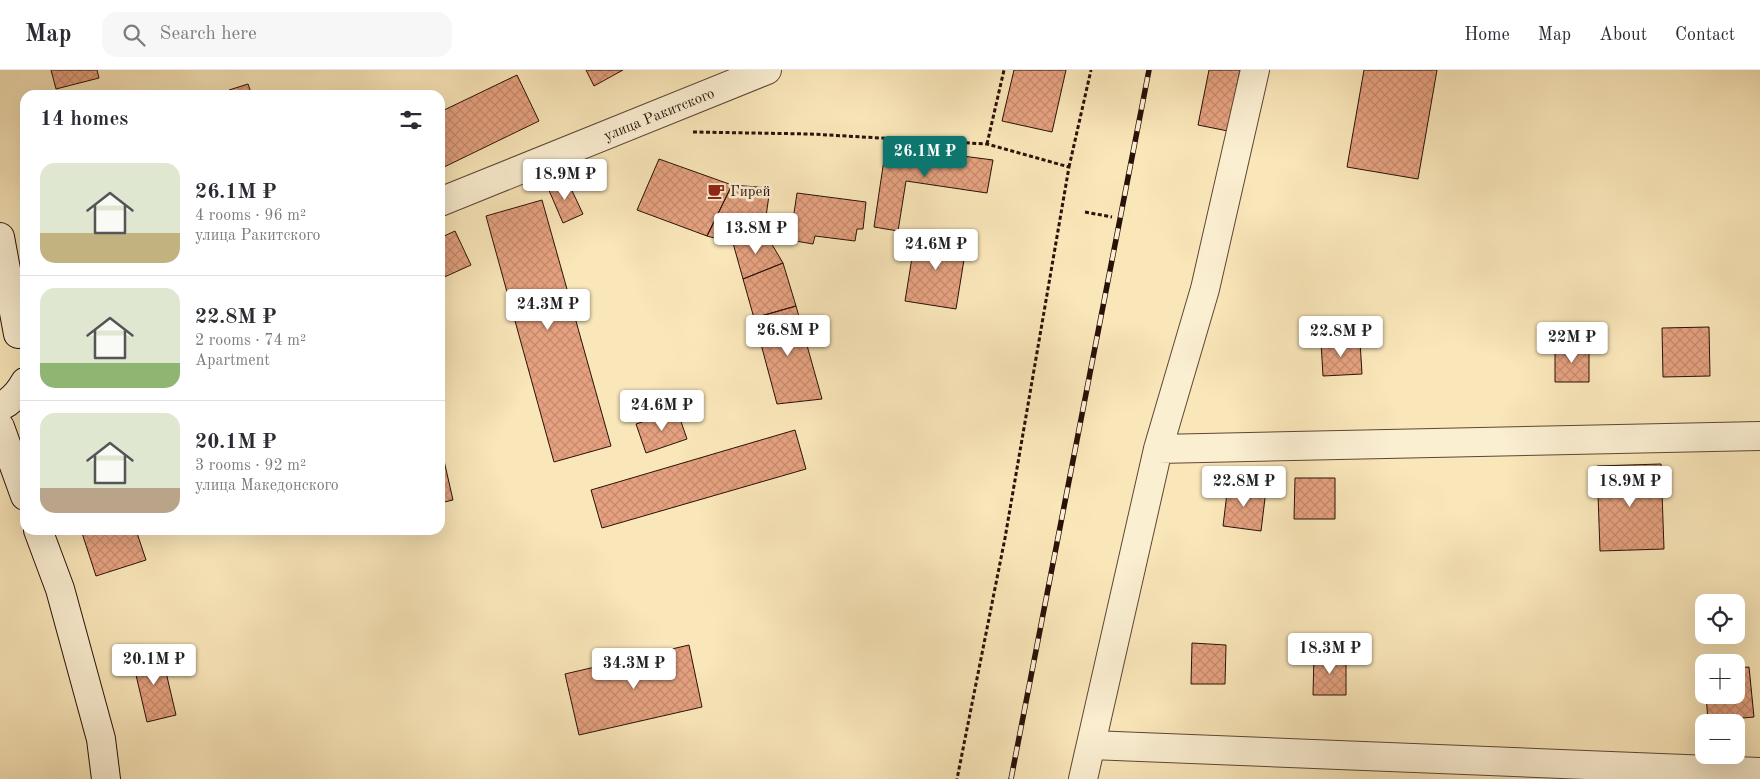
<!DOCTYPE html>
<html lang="en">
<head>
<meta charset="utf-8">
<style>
	body { margin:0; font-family:"Old Standard TT",serif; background:#f7f7f7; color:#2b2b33; height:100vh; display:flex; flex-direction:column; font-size:19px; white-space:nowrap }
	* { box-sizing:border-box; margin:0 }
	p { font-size:16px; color:#7c7c81 }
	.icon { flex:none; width:28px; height:28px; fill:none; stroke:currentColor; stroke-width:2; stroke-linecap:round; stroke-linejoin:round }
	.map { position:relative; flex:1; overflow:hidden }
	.side { position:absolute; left:20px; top:20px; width:425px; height:445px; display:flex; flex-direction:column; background:#fff; border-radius:15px; box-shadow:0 5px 20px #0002 }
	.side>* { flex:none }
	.controls { position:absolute; left:1695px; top:524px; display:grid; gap:10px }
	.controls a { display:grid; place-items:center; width:50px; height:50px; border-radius:10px; background:#fff; box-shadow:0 5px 20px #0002; font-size:25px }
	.price { position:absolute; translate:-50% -42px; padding:0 11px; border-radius:5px; background:#fff; color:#222; font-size:16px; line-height:32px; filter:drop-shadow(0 1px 2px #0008) }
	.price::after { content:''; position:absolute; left:50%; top:30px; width:15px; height:11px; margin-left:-8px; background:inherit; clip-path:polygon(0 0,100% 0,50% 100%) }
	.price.current { background:#0f766e; color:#fff }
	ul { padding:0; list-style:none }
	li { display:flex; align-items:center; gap:15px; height:125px; padding:0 20px }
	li+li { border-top:1px solid #e1e1e2 }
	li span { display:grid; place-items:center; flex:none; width:140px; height:100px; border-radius:15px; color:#555 }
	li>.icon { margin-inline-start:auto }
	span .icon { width:60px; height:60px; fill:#fffc; stroke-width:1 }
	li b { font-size:21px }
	h2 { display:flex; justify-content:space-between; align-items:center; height:60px; padding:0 20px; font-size:21px }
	header { display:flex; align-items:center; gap:30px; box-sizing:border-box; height:70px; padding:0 25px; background:#fff; border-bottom:1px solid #e1e1e2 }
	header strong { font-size:24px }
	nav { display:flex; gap:28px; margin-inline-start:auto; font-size:18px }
	.search { width:350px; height:45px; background:#f7f7f7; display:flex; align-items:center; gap:12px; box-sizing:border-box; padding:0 18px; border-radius:15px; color:#7c7c81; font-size:19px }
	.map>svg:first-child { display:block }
	.building { fill:url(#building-cross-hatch); stroke:#2a1108 }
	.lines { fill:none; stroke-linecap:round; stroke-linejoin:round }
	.street-casing { stroke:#5e4634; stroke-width:30 }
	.secondary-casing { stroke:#2a1108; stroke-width:30 }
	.path { stroke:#2a1108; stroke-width:3; stroke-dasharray:4 2.5; stroke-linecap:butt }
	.street { stroke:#fbefd2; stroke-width:28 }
	.secondary { stroke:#fbefd2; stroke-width:28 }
	.rail-casing { stroke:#2a1108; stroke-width:5.5 }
	.rail { stroke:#fbefd2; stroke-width:4; stroke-dasharray:11; stroke-linecap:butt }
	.labels { text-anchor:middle; stroke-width:5; stroke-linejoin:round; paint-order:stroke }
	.street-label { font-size:15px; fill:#2a1108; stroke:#fbefd2 }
	.poi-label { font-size:15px; fill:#2a1108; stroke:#fbefd2; text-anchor:start }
</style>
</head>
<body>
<header>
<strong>Map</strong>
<div class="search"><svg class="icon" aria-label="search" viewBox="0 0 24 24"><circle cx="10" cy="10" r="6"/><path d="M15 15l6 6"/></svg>Search here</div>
<nav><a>Home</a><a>Map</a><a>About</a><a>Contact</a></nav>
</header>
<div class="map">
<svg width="1760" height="709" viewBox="0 0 1760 709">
	<defs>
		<pattern id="building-cross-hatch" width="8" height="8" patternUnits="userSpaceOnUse" patternTransform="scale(1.25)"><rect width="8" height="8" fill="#e6a280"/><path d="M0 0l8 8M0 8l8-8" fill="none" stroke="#c58a6d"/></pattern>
	</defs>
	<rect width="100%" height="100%" fill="#f9e6b9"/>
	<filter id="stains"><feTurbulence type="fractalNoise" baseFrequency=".004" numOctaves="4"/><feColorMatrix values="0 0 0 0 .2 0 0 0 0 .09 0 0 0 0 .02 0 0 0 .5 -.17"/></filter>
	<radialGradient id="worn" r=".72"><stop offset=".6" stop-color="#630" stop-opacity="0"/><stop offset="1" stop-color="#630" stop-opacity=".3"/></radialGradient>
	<path class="building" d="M51,0h46l2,8 -43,11z
		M586,0h37l-29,16z
		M1014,0h52l-14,62 -50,-11z
		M1209,0h31l-12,61 -30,-6z
		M1364,0h73l-19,109 -71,-12z
		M517,5l22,46 -99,48v-57z
		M248,14l4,11h-21l-2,-5z
		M886,76l107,14 -6,33 -81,-12 -8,50 -24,-4z
		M659,89l73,26 -25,51 -70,-26z
		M567,110l16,34 -20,9 -15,-35z
		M732,115l38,3 -6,43 -31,12 -26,-7z
		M797,123l69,9 -3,27h-6l-2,12 -40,-5 -2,8 -23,-4z
		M542,130l69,246 -57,16 -68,-246z
		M455,161l16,34 -31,14v-41z
		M764,161l19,32 -40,16 -10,-36z
		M916,163l51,8 -11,68 -51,-8z
		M783,193l13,43 -42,12 -11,-39z
		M796,236l26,93 -45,5 -23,-86z
		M1709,257l1,49 -47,1 -1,-49z
		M1360,271l2,33 -39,2 -2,-34z
		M1589,275v37h-34v-36z
		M677,340l10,29 -41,14 -10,-29z
		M795,360l11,39 -204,59 -11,-38z
		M440,373l13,57 -13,3z
		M1661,394l3,85 -64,2 -3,-85z
		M1295,408h40v41h-41z
		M1228,415l38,5 -5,41 -38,-5z
		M81,460h55l10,30 -50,16z
		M1192,573l34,2 -1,39h-34z
		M689,575l13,62 -123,28 -14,-61z
		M161,581l15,64 -29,7 -15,-64z
		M1314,585l32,1v39h-33z
		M1749,597l5,50 -46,4 -2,-26h30v-27z"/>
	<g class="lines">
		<g class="street-casing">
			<path id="street" d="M440,132l327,-132
				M1158,379l602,-13
				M1091,675l669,27
				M1083,709l75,-330 47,-160 50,-219"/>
		</g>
		<g class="secondary-casing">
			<path id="secondary" d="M0,167l18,97
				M0,337c12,-6 19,-14 25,-25
				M0,357l25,69
				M38,460l22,59 41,150 5,40"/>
		</g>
		<path class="path" d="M693,62l117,2 177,10 82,23 -64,371 -48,241
			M987,74l17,-74
			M1069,97l22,-97
			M1085,142l27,5"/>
		<use href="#street" class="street"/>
		<use href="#secondary" class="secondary"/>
		<g class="rail-casing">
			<path id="rail" d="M1011,709l138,-709"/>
		</g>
		<use href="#rail" class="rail"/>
	</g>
	<defs>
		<g id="cafe-bare" transform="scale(1.35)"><path d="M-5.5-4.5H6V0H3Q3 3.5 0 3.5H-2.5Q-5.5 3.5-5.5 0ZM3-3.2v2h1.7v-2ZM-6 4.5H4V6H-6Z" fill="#8f2418" stroke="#fbefd2" stroke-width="2.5" paint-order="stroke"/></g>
	</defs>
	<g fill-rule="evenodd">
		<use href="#cafe-bare" x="716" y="121"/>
	</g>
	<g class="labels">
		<g class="street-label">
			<text transform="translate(659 44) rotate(-22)" y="5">улица Ракитского</text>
		</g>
		<g class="poi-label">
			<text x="730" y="126">Гирей</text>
		</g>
	</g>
	<rect width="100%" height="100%" filter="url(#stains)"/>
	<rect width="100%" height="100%" fill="url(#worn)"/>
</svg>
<div class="controls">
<a><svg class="icon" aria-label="locate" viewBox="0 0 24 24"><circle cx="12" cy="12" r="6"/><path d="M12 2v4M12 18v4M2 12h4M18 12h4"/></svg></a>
<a>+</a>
<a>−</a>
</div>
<b class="price current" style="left:925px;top:108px">26.1M ₽</b>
<b class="price" style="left:565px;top:131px">18.9M ₽</b>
<b class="price" style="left:756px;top:185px">13.8M ₽</b>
<b class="price" style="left:936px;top:201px">24.6M ₽</b>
<b class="price" style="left:548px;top:261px">24.3M ₽</b>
<b class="price" style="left:788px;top:287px">26.8M ₽</b>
<b class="price" style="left:1341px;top:288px">22.8M ₽</b>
<b class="price" style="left:1572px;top:294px">22M ₽</b>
<b class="price" style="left:662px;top:362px">24.6M ₽</b>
<b class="price" style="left:1244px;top:438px">22.8M ₽</b>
<b class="price" style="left:1630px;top:438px">18.9M ₽</b>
<b class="price" style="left:1330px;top:605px">18.3M ₽</b>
<b class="price" style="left:154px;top:616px">20.1M ₽</b>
<b class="price" style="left:634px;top:620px">34.3M ₽</b>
<section class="side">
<h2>14 homes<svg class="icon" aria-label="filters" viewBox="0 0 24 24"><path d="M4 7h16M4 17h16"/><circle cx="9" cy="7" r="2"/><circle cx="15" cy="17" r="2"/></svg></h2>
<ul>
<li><span style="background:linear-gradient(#dfe7d0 70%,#c2b280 0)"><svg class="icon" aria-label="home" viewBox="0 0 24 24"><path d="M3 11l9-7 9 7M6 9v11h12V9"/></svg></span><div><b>26.1M ₽</b><p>4 rooms · 96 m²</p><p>улица Ракитского</p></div></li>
<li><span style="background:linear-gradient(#dfe7d0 75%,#8fb573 0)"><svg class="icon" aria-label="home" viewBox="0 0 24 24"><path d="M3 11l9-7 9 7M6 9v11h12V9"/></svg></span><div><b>22.8M ₽</b><p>2 rooms · 74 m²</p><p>Apartment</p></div></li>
<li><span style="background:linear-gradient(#dfe7d0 75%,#b9a48a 0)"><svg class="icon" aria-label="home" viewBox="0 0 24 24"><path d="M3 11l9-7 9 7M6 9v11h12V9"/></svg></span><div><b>20.1M ₽</b><p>3 rooms · 92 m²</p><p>улица Македонского</p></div></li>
</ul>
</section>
</div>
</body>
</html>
